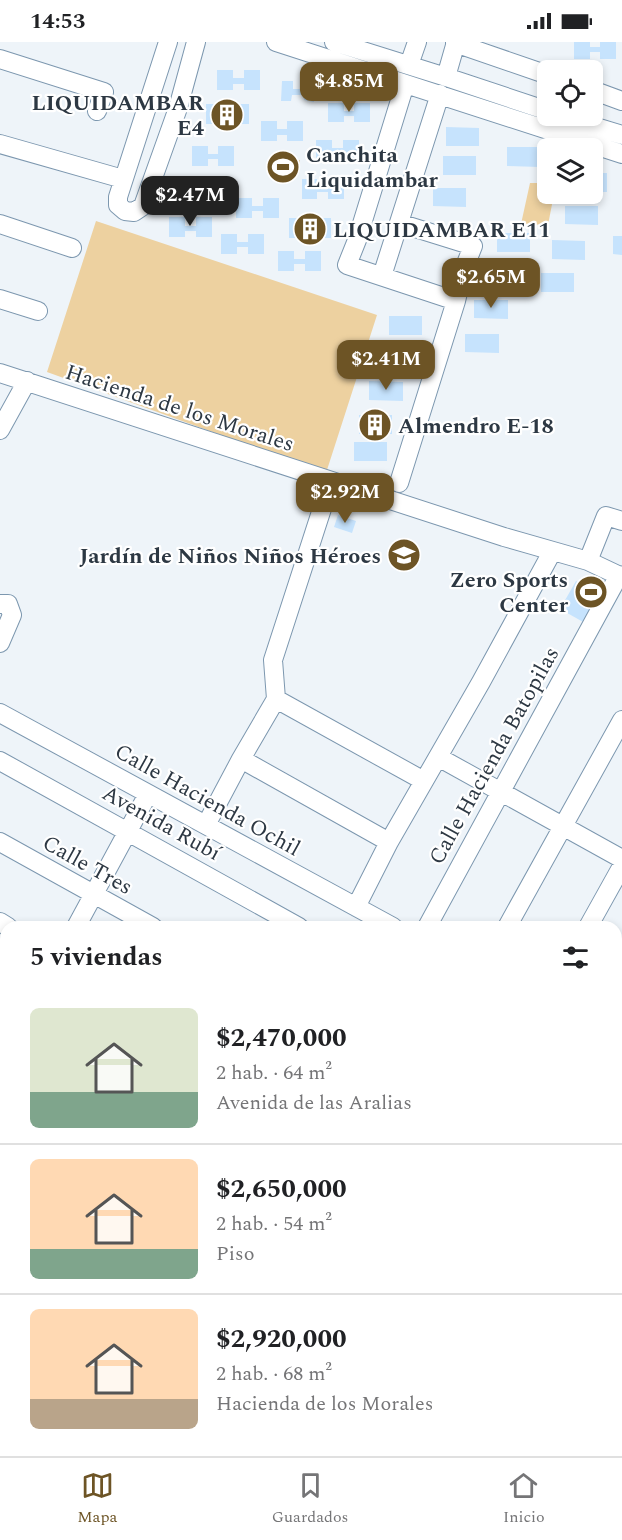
<!DOCTYPE html>
<html lang="es">
<head>
<meta charset="utf-8">
<style>
	body { margin:0; font-family:Spectral,serif; background:#f6f6f6; color:#202124; height:100vh; display:flex; flex-direction:column; font-size:22px; white-space:nowrap }
	* { box-sizing:border-box; margin:0 }
	p { font-size:20px; color:#757577 }
	.icon { flex:none; width:33px; height:33px; fill:none; stroke:currentColor; stroke-width:2; stroke-linecap:round; stroke-linejoin:round }
	.map { position:relative; flex:1; overflow:hidden }
	.panel { position:absolute; left:0px; top:879px; width:622px; height:536px; display:flex; flex-direction:column; background:#fff; border-radius:18px 18px 0 0; box-shadow:0 3px 9px #0003 }
	.panel>* { flex:none }
	.fabs { position:absolute; left:537px; top:18px; display:grid; gap:12px }
	.fabs a { display:grid; place-items:center; width:66px; height:66px; border-radius:9px; background:#fff; box-shadow:0 3px 9px #0003; font-size:30px }
	.price { position:absolute; translate:-50% -51px; padding:0 14px; border-radius:12px; background:#6d5425; color:#fff; font-size:20px; line-height:39px; filter:drop-shadow(0 2px 3px #0008) }
	.price::after { content:''; position:absolute; left:50%; top:36px; width:18px; height:14px; margin-left:-9px; background:inherit; clip-path:polygon(0 0,100% 0,50% 100%) }
	.price.on { background:#222; color:#fff }
	ul { padding:0; list-style:none }
	li { display:flex; align-items:center; gap:18px; height:150px; padding:0 30px }
	li+li { border-top:2px solid #e0e0e0 }
	li span { display:grid; place-items:center; flex:none; width:168px; height:120px; border-radius:9px; color:#555 }
	li>.icon { margin-inline-start:auto }
	span .icon { width:72px; height:72px; fill:#fffc; stroke-width:1 }
	li b { font-size:26px }
	h2 { display:flex; justify-content:space-between; align-items:center; height:72px; padding:0 30px; font-size:26px }
	.status { display:flex; justify-content:space-between; align-items:center; height:42px; padding:0 30px; background:#fff; direction:ltr }
	.status svg { height:16px; fill:currentColor }
	.tabs { display:flex; justify-content:space-around; align-items:center; height:84px; border-top:2px solid #e0e0e0; background:#fff; font-size:16px; color:#757577 }
	.tabs a { display:grid; justify-items:center; gap:3px }
	.tabs .on { color:#6d5425 }
	.map>svg:first-child { display:block }
	.green { fill:#edd1a0 }
	.building { fill:#c6e3fd }
	.lines { fill:none; stroke-linecap:round; stroke-linejoin:round }
	.minor-casing { stroke:#7c97af; stroke-width:20 }
	.minor { stroke:#fff; stroke-width:18 }
	.labels { text-anchor:middle; stroke-width:4.5; stroke-linejoin:round; paint-order:stroke }
	.poi-label { font-size:22px; font-weight:bold; fill:#2d3843; stroke:#fff; text-anchor:end }
	.street-label { font-size:22px; fill:#2d3843; stroke:#fff }
</style>
</head>
<body>
<div class="status"><b>14:53</b><svg viewBox="0 0 49 12"><path d="M0 12V9h3v3zM5 12V6h3v6zM10 12V3h3v9zM15 12V0h3v12zM26 1h20v11H26zM47 4h2v5h-2z"/></svg></div>
<div class="map">
<svg width="622" height="1414" viewBox="0 0 622 1414">
	<rect width="100%" height="100%" fill="#eef4f9"/>
	<path class="green" d="M269,115l31,3 -3,17 -30,-3z
		M530,141h17l1,11h6l-6,31 -27,-1z
		M96,179l281,94 -51,158 -279,-101z
		M253,1408h316v1l-3,5h-319z"/>
	<path class="building" d="M574,0h16v5h10v-5h16v17h-16v-7h-10v7h-16z
		M217,28h16v8h11v-8h16v20h-16v-6h-11v6h-16z
		M282,39h11v8h11l1,-7 9,1v19l-10,-2 -1,-5h-11l-1,6h-10z
		M328,61h16v8h10v-8h16v19h-16v-6h-10v6h-16z
		M206,62h16v8h11v-8h16v20h-16v-7h-11v7h-16z
		M261,79h16v8h10v-8h16v20h-16v-6h-10v6h-16z
		M446,85l33,1v18h-33z
		M316,98h16v8h11v-8h16v20h-16v-7h-11v7h-16z
		M192,104h16v8h10v-8h16v20h-16v-7h-10v7h-16z
		M507,105h33v20l-33,-1z
		M443,114h33v19h-33z
		M592,131h15v19h-15z
		M302,137h15v8h11v-8h16v20h-16v-7h-11v7h-15z
		M179,139h16v8h11v-8h16v20h-16v-7h-11v7h-16z
		M433,146h33v19l-33,-1z
		M236,156h16v8h11v-8h16v20h-16v-7h-11v7h-16z
		M565,164h33v19l-33,-1z
		M169,175h16v9h11v-9h16v20h-16v-6h-11v6h-16z
		M289,176h16v8h10v-8h16v20h-16v-7h-10v7h-16z
		M497,191h33v19h-33z
		M221,192h16v8h11v-8h16v20h-16v-7h-11v7h-16z
		M613,194h9v19l-9,-1z
		M552,198l33,1v19l-33,-1z
		M278,209h16v8h11v-8h16v20h-16v-7h-11v7h-16z
		M487,227h33v20l-33,-1z
		M541,231h33v19h-33z
		M474,258h34v19l-34,-1z
		M389,274h33v19h-33z
		M465,292h34v19l-34,-1z
		M381,306h33v19l-33,-1z
		M369,339l34,1v19l-34,-1z
		M359,373h33v19h-33z
		M354,400h33v19h-33z
		M338,473l18,6 -4,12 -18,-6z
		M576,539l25,13 -16,29 -25,-14z"/>
	<g class="lines">
		<g class="minor-casing">
			<path id="minor" d="M168,0l-50,155v8l7,6 9,1 9,-6 35,-98 18,-66
				M276,0l346,112
				M334,0l112,35 102,34
				M455,1l93,32
				M0,17l104,33 -7,19
				M409,23l8,-23
				M446,35l10,-35
				M405,42l-48,156 -10,25 109,36
				M592,48l30,11
				M560,74l62,19
				M0,102l123,35
				M0,182l72,24
				M382,234l58,-182
				M0,257l38,12
				M0,331l504,164 84,24 34,16
				M0,388l27,-49
				M399,441l57,-182 7,-30 10,-25 -74,-23
				M588,519l18,-45 16,5
				M0,562h8l4,11 -12,28
				M276,657l-3,-39 58,-179
				M276,657l148,82
				M0,671l393,214
				M438,715l184,102
				M241,717l148,83
				M0,719l299,166
				M206,783l35,-66 35,-60
				M0,800l153,85
				M356,865l33,-65 92,-160 71,-130
				M0,880l8,5
				M76,885l72,-133
				M427,885l192,-352
				M507,885l115,-207
				M588,885l34,-61
				M0,962l6,4
				M616,983l6,-10
				M616,1005l6,2
				M0,1024l6,-11
				M0,1040l6,3
				M616,1058l6,3
				M0,1121l6,3
				M616,1142l6,3
				M616,1167l6,-9
				M0,1210l6,3
				M0,1282l6,3
				M616,1291l6,-10
				M0,1362l6,4
				M616,1380l6,3
				M78,1408l8,6
				M31,1414l3,-6
				M185,1414l5,-6"/>
		</g>
		<use href="#minor" class="minor"/>
	</g>
	<defs>
		<g id="building-disc" transform="scale(1.725)"><circle r="9.5" fill="#6d5425" stroke="#fff"/><path d="M-4-6H4V6H1V3H-1V6H-4ZM-2.5-4.3h1.7v1.8h-1.7ZM.8-4.3h1.7v1.8H.8ZM-2.5-1h1.7V.8h-1.7ZM.8-1h1.7V.8H.8Z" fill="#fff"/></g>
		<g id="stadium-disc" transform="scale(1.725)"><circle r="9.5" fill="#6d5425" stroke="#fff"/><path d="M0-5a6.5 5 0 1 0 0 10a6.5 5 0 1 0 0-10ZM-3.5-1.8h7v3.6h-7Z" fill="#fff"/></g>
		<g id="school-disc" transform="scale(1.725)"><circle r="9.5" fill="#6d5425" stroke="#fff"/><path d="M0-5L7-2L0 1L-7-2ZM-4 1L0 2.5L4 1V4Q0 6-4 4Z" fill="#fff"/></g>
	</defs>
	<g fill-rule="evenodd">
		<use href="#building-disc" x="227" y="73"/>
		<use href="#stadium-disc" x="283" y="125"/>
		<use href="#building-disc" x="310" y="187"/>
		<use href="#building-disc" x="375" y="383"/>
		<use href="#school-disc" x="404" y="513"/>
		<use href="#stadium-disc" x="591" y="550"/>
	</g>
	<g class="labels">
		<g class="poi-label">
			<text x="204" y="68">LIQUIDAMBAR<tspan x="204" dy="25">E4</tspan></text>
			<text x="306" y="120" text-anchor="start">Canchita<tspan x="306" dy="25">Liquidambar</tspan></text>
			<text x="333" y="195" text-anchor="start">LIQUIDAMBAR E11</text>
			<text x="398" y="391" text-anchor="start">Almendro E-18</text>
			<text x="381" y="521">Jardín de Niños Niños Héroes</text>
			<text x="568" y="545">Zero Sports<tspan x="568" dy="25">Center</tspan></text>
		</g>
		<g class="street-label">
			<text transform="translate(180 365) rotate(18)" y="8">Hacienda de los Morales</text>
			<text transform="translate(493 713) rotate(-61)" y="8">Calle Hacienda Batopilas</text>
			<text transform="translate(208 757) rotate(29)" y="8">Calle Hacienda Ochil</text>
			<text transform="translate(162 780) rotate(29)" y="8">Avenida Rubí</text>
			<text transform="translate(88 822) rotate(29)" y="8">Calle Tres</text>
		</g>
	</g>
</svg>
<div class="fabs">
<a><svg class="icon" aria-label="locate" viewBox="0 0 24 24"><circle cx="12" cy="12" r="6"/><path d="M12 2v4M12 18v4M2 12h4M18 12h4"/></svg></a>
<a><svg class="icon" aria-label="layers" viewBox="0 0 24 24"><path d="M12 4l9 5-9 5-9-5zM3 14l9 5 9-5"/></svg></a>
</div>
<b class="price" style="left:349px;top:71px">$4.85M</b>
<b class="price on" style="left:190px;top:185px">$2.47M</b>
<b class="price" style="left:491px;top:267px">$2.65M</b>
<b class="price" style="left:386px;top:349px">$2.41M</b>
<b class="price" style="left:345px;top:482px">$2.92M</b>
<section class="panel">
<h2>5 viviendas<svg class="icon" aria-label="filters" viewBox="0 0 24 24"><path d="M4 7h16M4 17h16"/><circle cx="9" cy="7" r="2"/><circle cx="15" cy="17" r="2"/></svg></h2>
<ul>
<li><span style="background:linear-gradient(#dfe7d0 70%,#7fa58c 0)"><svg class="icon" aria-label="home" viewBox="0 0 24 24"><path d="M3 11l9-7 9 7M6 9v11h12V9"/></svg></span><div><b>$2,470,000</b><p>2 hab. · 64 m²</p><p>Avenida de las Aralias</p></div></li>
<li><span style="background:linear-gradient(#ffd9b3 75%,#7fa58c 0)"><svg class="icon" aria-label="home" viewBox="0 0 24 24"><path d="M3 11l9-7 9 7M6 9v11h12V9"/></svg></span><div><b>$2,650,000</b><p>2 hab. · 54 m²</p><p>Piso</p></div></li>
<li><span style="background:linear-gradient(#ffd9b3 75%,#b9a48a 0)"><svg class="icon" aria-label="home" viewBox="0 0 24 24"><path d="M3 11l9-7 9 7M6 9v11h12V9"/></svg></span><div><b>$2,920,000</b><p>2 hab. · 68 m²</p><p>Hacienda de los Morales</p></div></li>
</ul>
</section>
</div>
<nav class="tabs">
<a class="on"><svg class="icon" aria-label="map" viewBox="0 0 24 24"><path d="M3 6l6-2 6 2 6-2v14l-6 2-6-2-6 2zM9 4v14M15 6v14"/></svg>Mapa</a>
<a><svg class="icon" aria-label="saved" viewBox="0 0 24 24"><path d="M7 4h10v16l-5-4-5 4z"/></svg>Guardados</a>
<a><svg class="icon" aria-label="home" viewBox="0 0 24 24"><path d="M3 11l9-7 9 7M6 9v11h12V9"/></svg>Inicio</a>
</nav>
</body>
</html>
